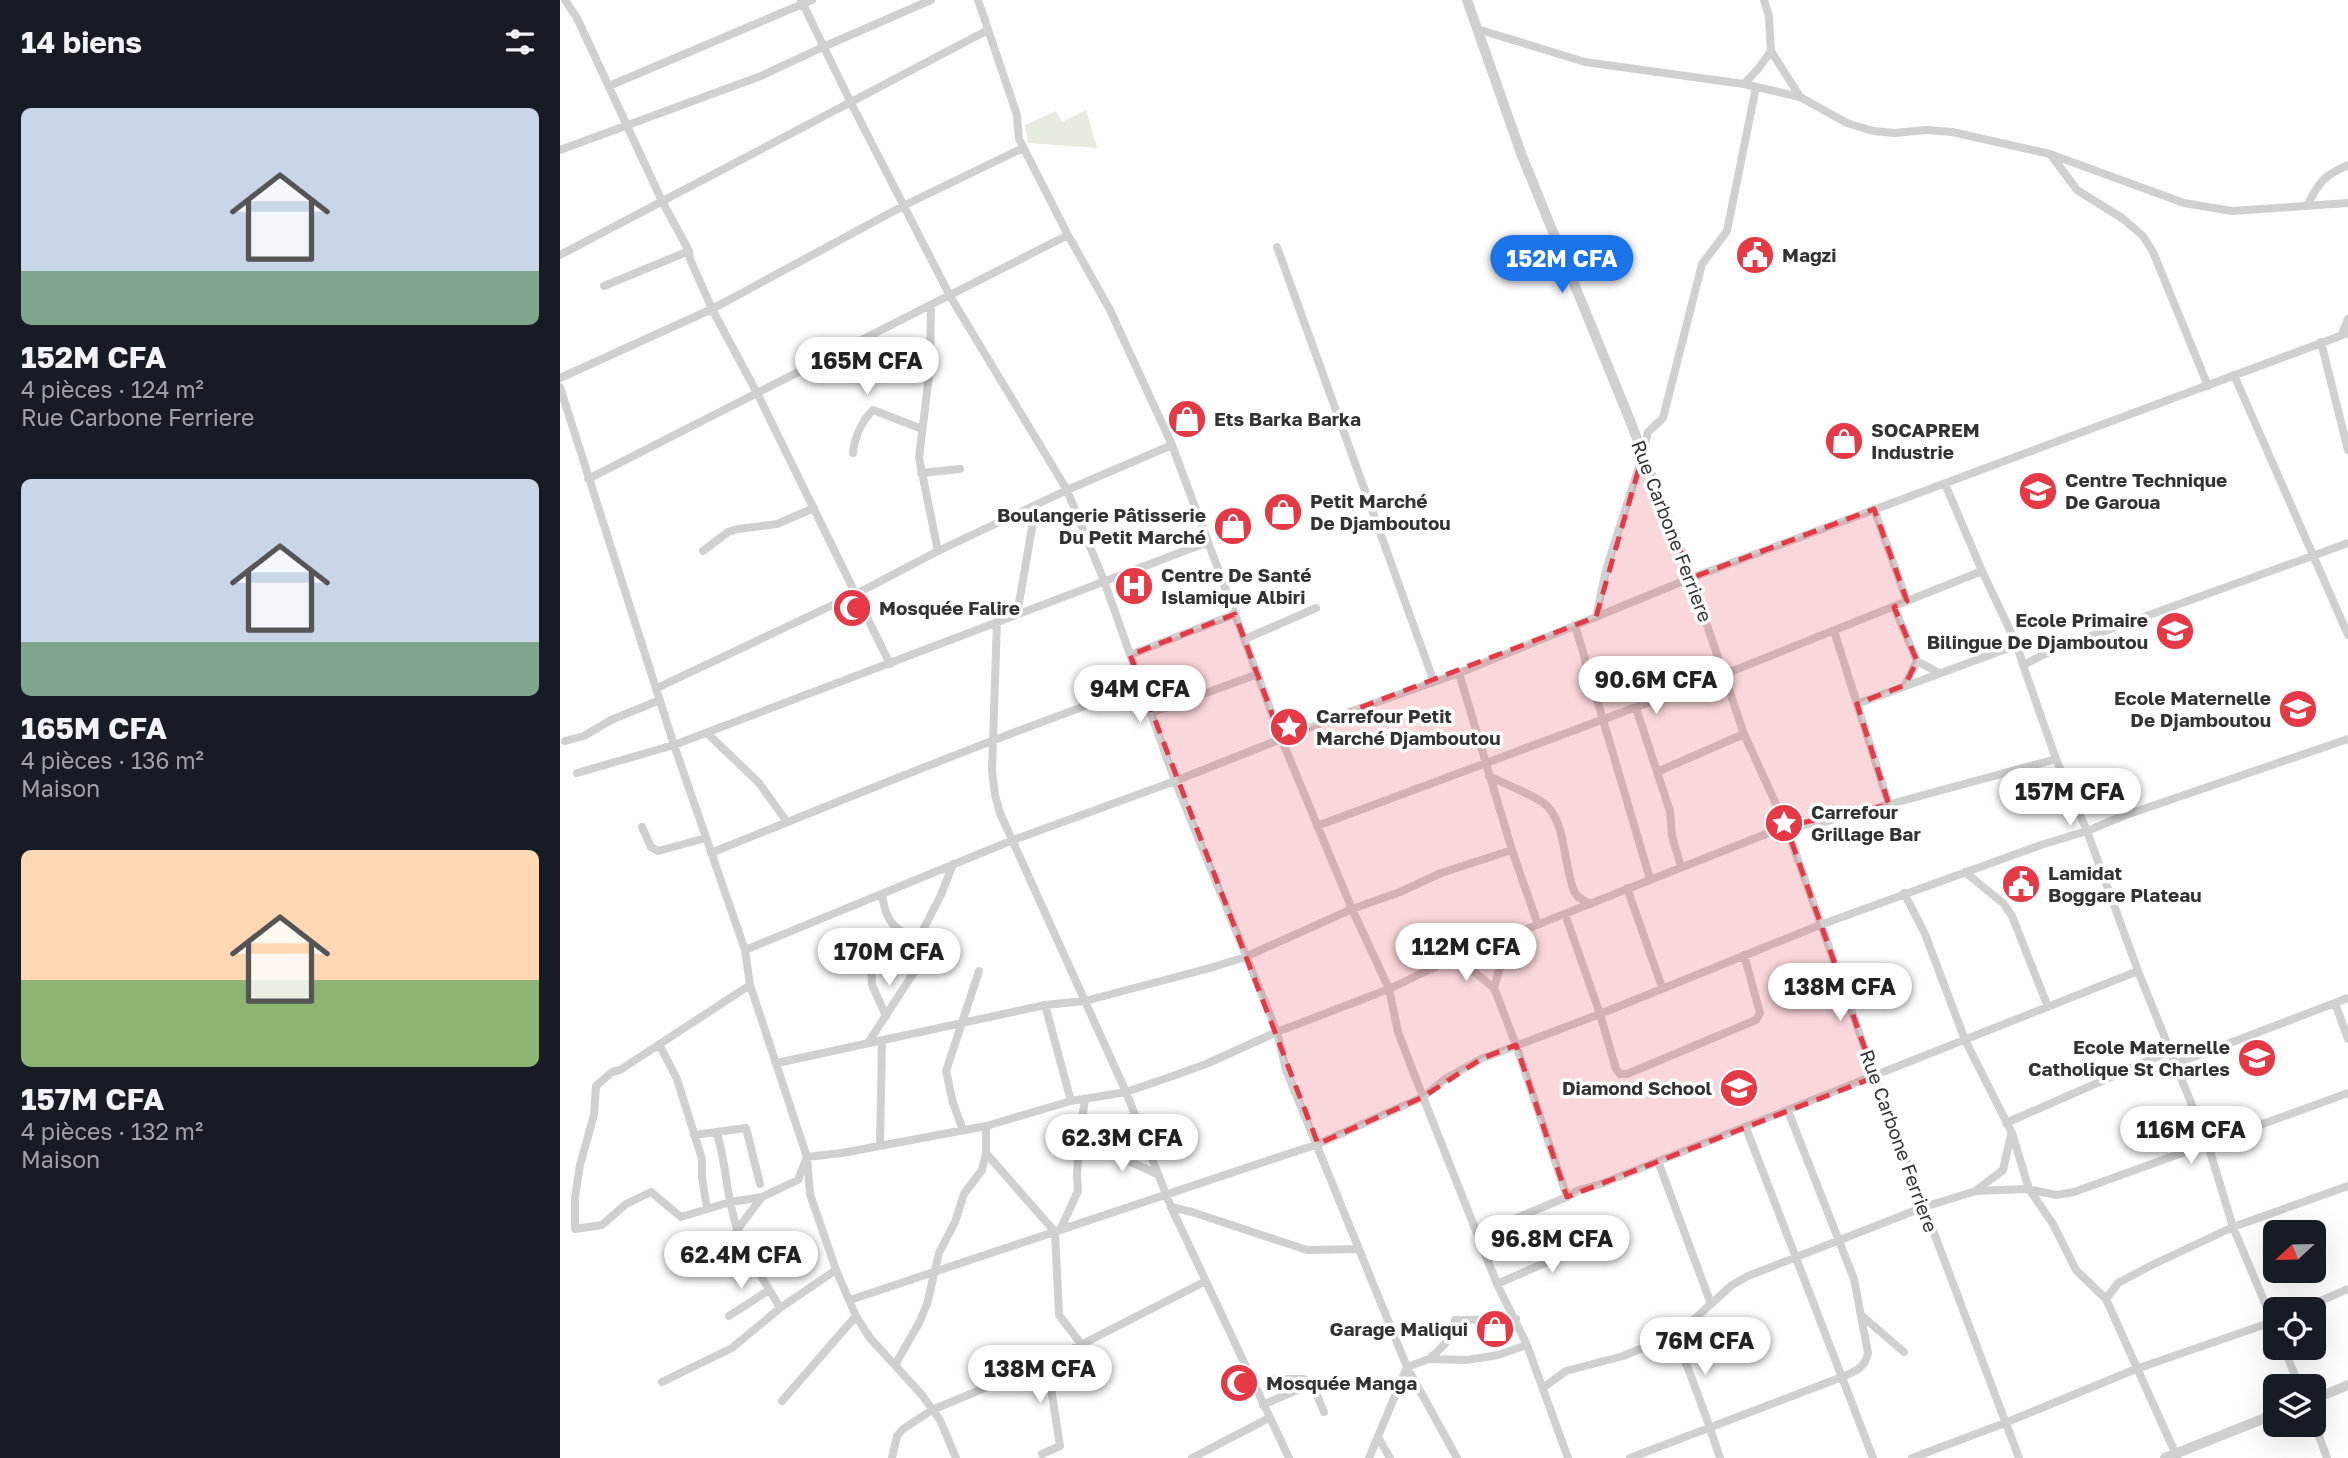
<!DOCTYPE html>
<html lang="fr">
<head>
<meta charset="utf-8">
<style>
	body { margin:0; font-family:"Golos Text",sans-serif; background:#242831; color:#f1f3f6; height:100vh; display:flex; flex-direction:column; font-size:26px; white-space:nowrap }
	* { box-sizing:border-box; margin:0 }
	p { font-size:23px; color:#9ea1a6 }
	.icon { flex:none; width:38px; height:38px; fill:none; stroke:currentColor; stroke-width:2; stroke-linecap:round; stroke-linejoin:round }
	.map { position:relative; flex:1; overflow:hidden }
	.panel { display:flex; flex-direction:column; background:#171b24; width:560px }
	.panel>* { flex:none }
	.needle { width:46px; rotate:248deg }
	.fabs { position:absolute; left:1703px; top:1220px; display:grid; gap:14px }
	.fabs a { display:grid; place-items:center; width:63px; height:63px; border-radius:10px; background:#171b24; box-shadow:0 7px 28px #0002; font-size:35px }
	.price { position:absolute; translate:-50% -60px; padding:0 16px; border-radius:24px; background:#fff; color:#222; font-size:23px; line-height:46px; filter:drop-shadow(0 2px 4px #0008) }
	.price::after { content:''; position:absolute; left:50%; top:42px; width:21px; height:16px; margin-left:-10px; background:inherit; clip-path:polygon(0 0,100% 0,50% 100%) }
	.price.on { background:#1a73e8; color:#fff }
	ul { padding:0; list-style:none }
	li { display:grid; align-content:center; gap:14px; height:371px; padding:0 21px }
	li span { display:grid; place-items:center; height:217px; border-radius:10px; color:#555 }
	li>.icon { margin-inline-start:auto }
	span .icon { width:126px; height:126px; fill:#fffc; stroke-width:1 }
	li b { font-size:30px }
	h2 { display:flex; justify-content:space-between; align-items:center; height:84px; padding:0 21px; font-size:30px }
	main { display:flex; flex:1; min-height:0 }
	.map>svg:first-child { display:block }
	.green { fill:#e6ecdf }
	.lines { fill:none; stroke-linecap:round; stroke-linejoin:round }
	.minor { stroke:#d0d0d0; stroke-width:8 }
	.tertiary { stroke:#d0d0d0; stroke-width:10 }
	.marked { fill:#e63946; fill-opacity:0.2; stroke:#e63946; stroke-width:5; stroke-dasharray:14 9; stroke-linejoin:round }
	.labels { text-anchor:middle; stroke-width:7; stroke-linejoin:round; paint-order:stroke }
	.poi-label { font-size:19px; font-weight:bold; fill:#333; stroke:#fff; text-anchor:start }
	.street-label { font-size:19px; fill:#333; stroke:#fff }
</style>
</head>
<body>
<main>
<section class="panel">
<h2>14 biens<svg class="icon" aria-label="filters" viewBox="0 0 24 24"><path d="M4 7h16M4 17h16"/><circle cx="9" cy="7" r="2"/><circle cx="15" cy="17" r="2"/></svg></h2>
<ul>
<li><span style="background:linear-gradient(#c9d6e8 75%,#7fa58c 0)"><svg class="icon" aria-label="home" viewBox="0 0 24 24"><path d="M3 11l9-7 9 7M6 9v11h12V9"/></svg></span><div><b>152M CFA</b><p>4 pièces · 124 m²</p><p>Rue Carbone Ferriere</p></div></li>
<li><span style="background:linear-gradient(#c9d6e8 75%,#7fa58c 0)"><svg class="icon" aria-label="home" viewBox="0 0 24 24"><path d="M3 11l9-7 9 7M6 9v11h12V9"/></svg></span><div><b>165M CFA</b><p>4 pièces · 136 m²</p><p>Maison</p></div></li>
<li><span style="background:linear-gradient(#ffd9b3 60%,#8fb573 0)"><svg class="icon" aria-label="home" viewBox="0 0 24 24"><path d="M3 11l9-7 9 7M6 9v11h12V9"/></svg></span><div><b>157M CFA</b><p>4 pièces · 132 m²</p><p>Maison</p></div></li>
</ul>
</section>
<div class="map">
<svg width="1788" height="1458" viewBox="0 0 1788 1458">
	<rect width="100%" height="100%" fill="#fff"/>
	<path class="green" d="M526,110l11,38 -69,-5 -3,-18 31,-14 6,11z"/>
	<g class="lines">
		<path class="minor" d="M5,0l12,18 85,183 27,50 1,8 22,50 45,84 133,271
			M241,0l50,103 99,193 117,194 37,91 71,200 102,251 9,38 121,297 50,91
			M418,0l39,115 2,24 49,96 42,75 62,135 109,293 71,171 37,80 9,43 25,65 74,187 30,61 41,113
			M1204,0l5,16 2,35 29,46
			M917,29l108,33 159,22 56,13 47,26 26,8 22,2 31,-3 26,2 98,22 134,49 48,8 116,-8
			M1184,84l14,-15 13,-18
			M49,86l203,-86
			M0,150l201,-74 62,-29 108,-47
			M1491,155l26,35 45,28 21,18 10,16 55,134
			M1747,206c12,-24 16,-30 41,-41
			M717,247l157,435
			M0,255l428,-225
			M44,286l85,-35
			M371,305l-1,62 -11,91 19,93
			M1782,334l6,-15
			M1761,342l27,108
			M1674,375l114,260
			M0,378l152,-69 193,-104 118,-57
			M0,387l114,358 71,205 5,35 57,172 3,37 26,76 20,46 14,22 52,57 18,25 16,38
			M293,453c2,-17 8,-31 20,-43l49,19
			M361,473l39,-4
			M28,479l480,-244
			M1385,484l37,87 35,74 6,20
			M1314,509l33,92
			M143,551l25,-19 10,-3 39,-5 37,-16
			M1131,578l53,156 42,92 89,251 144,381
			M1334,607l23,54 22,12
			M457,614l19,-109
			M1036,617l10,-47 37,-116 5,-22 15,-14 39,-154 25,-33 29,-144
			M437,621l-5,150 3,24 5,18 126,279 45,115 118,251
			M1015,625l75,254
			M1274,631l55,174
			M685,639l71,-31
			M570,655l105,-41
			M899,673l53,177 26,75
			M1345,685l12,-24
			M97,688l199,-94 82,-43 129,-61 105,-45
			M1297,704l160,-59
			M1076,708l34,103 2,25 9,31
			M591,713l107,-39
			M147,733l52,50 28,39
			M5,741l19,-5 27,-16 49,-20
			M1097,772l87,-38
			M17,773l97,-28 534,-203
			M929,776c13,7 51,21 59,31 18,20 16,59 26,84l4,6 12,7
			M757,826l408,-152 257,-103
			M82,827l9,20 7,4 48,-13
			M151,853c143,-58 285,-116 430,-167
			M1405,872l39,32 8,12 36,91
			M1067,888l35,99
			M1344,893l21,41 40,106 47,93 17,56 24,35 23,46 30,29 71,158
			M322,894c3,27 13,39 40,45
			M1005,914l35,100 16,55 4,5h7l129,-54 4,-7 -16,-58
			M185,950l268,-110 162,-59 177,-70 107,-38 232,-95 657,-245
			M896,957l38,31 22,57 51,152
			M311,964l1,21 14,31
			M190,985l-130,85 -8,2 -16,14 -2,29 -14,50 -5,32v32l27,-4 24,-21 25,-12 30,25 49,-15 32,-5 36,-17 9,-23 35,-4 144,-27 85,-25 55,-9 44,-15 36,-13 71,-32 112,-43 67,-32 330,-131 31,-2 239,-65
			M934,988l15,-52
			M1775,1003l13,36
			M485,1005l26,96
			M308,1043l50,-77 5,-17v-19l18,-35 12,-31
			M99,1044l18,35 25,80v18l5,32
			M217,1063l268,-58 40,-4 125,-33 35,-11 107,-48 48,-17 41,-19 71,-23
			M1615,1064l173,-66
			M1446,1123l164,-72
			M1186,1128l127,330
			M403,1130l-10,-27 -7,-32 33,-100
			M157,1134c10,31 9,65 21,97 10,27 28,52 42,77
			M134,1135l52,-7 14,56
			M320,1145l2,-104
			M541,1148l56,26
			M426,1153l69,79 4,83 22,29
			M1098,1161l53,143
			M1418,1189l25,-19 8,-35
			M611,1207l21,5 115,38 50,-1
			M177,1230l25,-33
			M500,1230l18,-39 -1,-16 3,-44 5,-31
			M918,1234l89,-37 12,-7 22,-6 537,-213
			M937,1284l98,-43
			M1546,1299l12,-16 34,-18 81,-38 115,-41
			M290,1300l468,-156 105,-47 22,-18 36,-20 119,-45 220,-89 224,-81 43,-13 36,-15 225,-77
			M1742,1309l46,-20
			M169,1316l40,-26
			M1302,1316l42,36
			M1715,1327l-42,-100 -25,-82 -70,-174 -51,-140 -31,-72 -33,-94 32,-16 293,-106
			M1114,1335c18,40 32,81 46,123
			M1724,1348l15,38
			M869,1359c14,-12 23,-20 26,-39l61,-1
			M335,1365l24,-42 8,-19 12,-51 16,-31 9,-28 18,-24 4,-17v-27
			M712,1379h31l9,4
			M102,1382l70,-34 48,-40 56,-38
			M984,1387l22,-16 57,-15 51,-21 17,-13 41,-37 16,-9 176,-69 52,-16 50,-2 31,6 17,-3 274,-99
			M222,1401l74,-85
			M703,1405l49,-22 12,29
			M1754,1422l13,36
			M819,1439l11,19
			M482,1454l18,-8 -13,-84
			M332,1458l5,-22 6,-7 29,-19 115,-48 159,-81
			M632,1458l77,-40
			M809,1458l38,-91 22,-8 38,1 31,-5 29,-10
			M1070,1458l212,-81c14,-6 23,-9 26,-24l-14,-74 -66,-168
			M1352,1458l93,-35 131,-54 139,-48"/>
		<path class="tertiary" d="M907,0l55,156 107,262 62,160
			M1754,1399l34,-14
			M1605,1458l110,-44"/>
	</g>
	<path class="marked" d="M1083,454l48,124 183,-69 33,92 -13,6 23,54 -12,24 -48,19 32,101 -103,21 89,251 -308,120 -51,-152 -35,14 -58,38 -105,47 -188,-489 105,-41 46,124 315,-121z"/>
	<defs>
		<g id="civic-disc" transform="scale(2.0125)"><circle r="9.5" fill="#e63946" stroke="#fff"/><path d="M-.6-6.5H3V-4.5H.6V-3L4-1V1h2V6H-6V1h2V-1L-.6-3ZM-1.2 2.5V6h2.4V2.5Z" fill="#fff"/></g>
		<g id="shop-disc" transform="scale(2.0125)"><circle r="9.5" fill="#e63946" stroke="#fff"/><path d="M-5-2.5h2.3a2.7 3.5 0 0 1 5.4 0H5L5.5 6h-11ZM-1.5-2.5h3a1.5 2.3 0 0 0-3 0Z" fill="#fff"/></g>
		<g id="university-disc" transform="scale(2.0125)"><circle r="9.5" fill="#e63946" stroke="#fff"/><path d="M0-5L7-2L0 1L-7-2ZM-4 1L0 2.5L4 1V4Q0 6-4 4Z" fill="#fff"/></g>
		<g id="hospital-disc" transform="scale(2.0125)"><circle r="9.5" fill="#e63946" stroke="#fff"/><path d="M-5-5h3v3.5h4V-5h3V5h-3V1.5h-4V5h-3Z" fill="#fff"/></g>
		<g id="mosque-disc" transform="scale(2.0125)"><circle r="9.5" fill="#e63946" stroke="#fff"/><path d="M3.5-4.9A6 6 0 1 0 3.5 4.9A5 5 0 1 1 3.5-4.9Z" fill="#fff"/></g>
		<g id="school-disc" transform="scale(2.0125)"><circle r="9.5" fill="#e63946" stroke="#fff"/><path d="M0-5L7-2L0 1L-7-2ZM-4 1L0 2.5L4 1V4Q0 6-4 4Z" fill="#fff"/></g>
		<g id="sight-disc" transform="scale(2.0125)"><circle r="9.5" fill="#e63946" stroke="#fff"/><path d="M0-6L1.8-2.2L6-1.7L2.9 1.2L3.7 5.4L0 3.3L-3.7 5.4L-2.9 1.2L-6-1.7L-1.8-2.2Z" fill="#fff"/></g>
	</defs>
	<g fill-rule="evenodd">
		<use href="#civic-disc" x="1195" y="255"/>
		<use href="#shop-disc" x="627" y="419"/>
		<use href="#shop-disc" x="1284" y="441"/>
		<use href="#university-disc" x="1478" y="491"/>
		<use href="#shop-disc" x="723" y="512"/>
		<use href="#shop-disc" x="673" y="526"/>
		<use href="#hospital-disc" x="574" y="586"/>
		<use href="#mosque-disc" x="292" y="608"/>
		<use href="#school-disc" x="1615" y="631"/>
		<use href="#school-disc" x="1738" y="709"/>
		<use href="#sight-disc" x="729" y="727"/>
		<use href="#sight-disc" x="1224" y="823"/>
		<use href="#civic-disc" x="1461" y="884"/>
		<use href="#school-disc" x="1697" y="1058"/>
		<use href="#school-disc" x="1179" y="1088"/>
		<use href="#shop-disc" x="935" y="1329"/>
		<use href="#mosque-disc" x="679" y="1383"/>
	</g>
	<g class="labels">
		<g class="poi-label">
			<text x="1222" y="262">Magzi</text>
			<text x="654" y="426">Ets Barka Barka</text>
			<text x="1311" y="437">SOCAPREM<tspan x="1311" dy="22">Industrie</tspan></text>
			<text x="1505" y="487">Centre Technique<tspan x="1505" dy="22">De Garoua</tspan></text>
			<text x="750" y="508">Petit Marché<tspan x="750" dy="22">De Djamboutou</tspan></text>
			<text x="646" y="522" text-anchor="end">Boulangerie Pâtisserie<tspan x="646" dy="22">Du Petit Marché</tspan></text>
			<text x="601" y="582">Centre De Santé<tspan x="601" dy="22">Islamique Albiri</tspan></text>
			<text x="319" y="615">Mosquée Falire</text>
			<text x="1588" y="627" text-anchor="end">Ecole Primaire<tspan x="1588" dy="22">Bilingue De Djamboutou</tspan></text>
			<text x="1711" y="705" text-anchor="end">Ecole Maternelle<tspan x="1711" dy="22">De Djamboutou</tspan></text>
			<text x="756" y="723">Carrefour Petit<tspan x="756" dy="22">Marché Djamboutou</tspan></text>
			<text x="1251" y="819">Carrefour<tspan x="1251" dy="22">Grillage Bar</tspan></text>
			<text x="1488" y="880">Lamidat<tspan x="1488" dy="22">Boggare Plateau</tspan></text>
			<text x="1670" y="1054" text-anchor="end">Ecole Maternelle<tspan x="1670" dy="22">Catholique St Charles</tspan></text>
			<text x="1152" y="1095" text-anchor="end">Diamond School</text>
			<text x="908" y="1336" text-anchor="end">Garage Maliqui</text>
			<text x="706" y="1390">Mosquée Manga</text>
		</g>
		<g class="street-label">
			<text transform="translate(1112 531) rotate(69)" y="7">Rue Carbone Ferriere</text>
			<text transform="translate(1339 1141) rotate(70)" y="7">Rue Carbone Ferriere</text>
		</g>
	</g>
</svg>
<div class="fabs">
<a><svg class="needle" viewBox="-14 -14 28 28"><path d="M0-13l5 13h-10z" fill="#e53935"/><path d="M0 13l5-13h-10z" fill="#9ea1a6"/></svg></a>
<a><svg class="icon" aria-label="locate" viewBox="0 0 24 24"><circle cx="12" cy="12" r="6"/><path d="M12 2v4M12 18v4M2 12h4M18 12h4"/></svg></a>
<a><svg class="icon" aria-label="layers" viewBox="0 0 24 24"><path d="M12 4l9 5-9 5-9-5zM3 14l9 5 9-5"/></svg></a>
</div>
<b class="price on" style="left:1002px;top:295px">152M CFA</b>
<b class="price" style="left:307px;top:397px">165M CFA</b>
<b class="price" style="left:1096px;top:716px">90.6M CFA</b>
<b class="price" style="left:580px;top:725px">94M CFA</b>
<b class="price" style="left:1510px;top:828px">157M CFA</b>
<b class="price" style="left:906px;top:983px">112M CFA</b>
<b class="price" style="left:329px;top:988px">170M CFA</b>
<b class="price" style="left:1280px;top:1023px">138M CFA</b>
<b class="price" style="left:1631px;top:1166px">116M CFA</b>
<b class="price" style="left:562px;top:1174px">62.3M CFA</b>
<b class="price" style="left:992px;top:1275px">96.8M CFA</b>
<b class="price" style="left:181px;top:1291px">62.4M CFA</b>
<b class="price" style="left:1145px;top:1377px">76M CFA</b>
<b class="price" style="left:480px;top:1405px">138M CFA</b>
</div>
</main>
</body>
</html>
